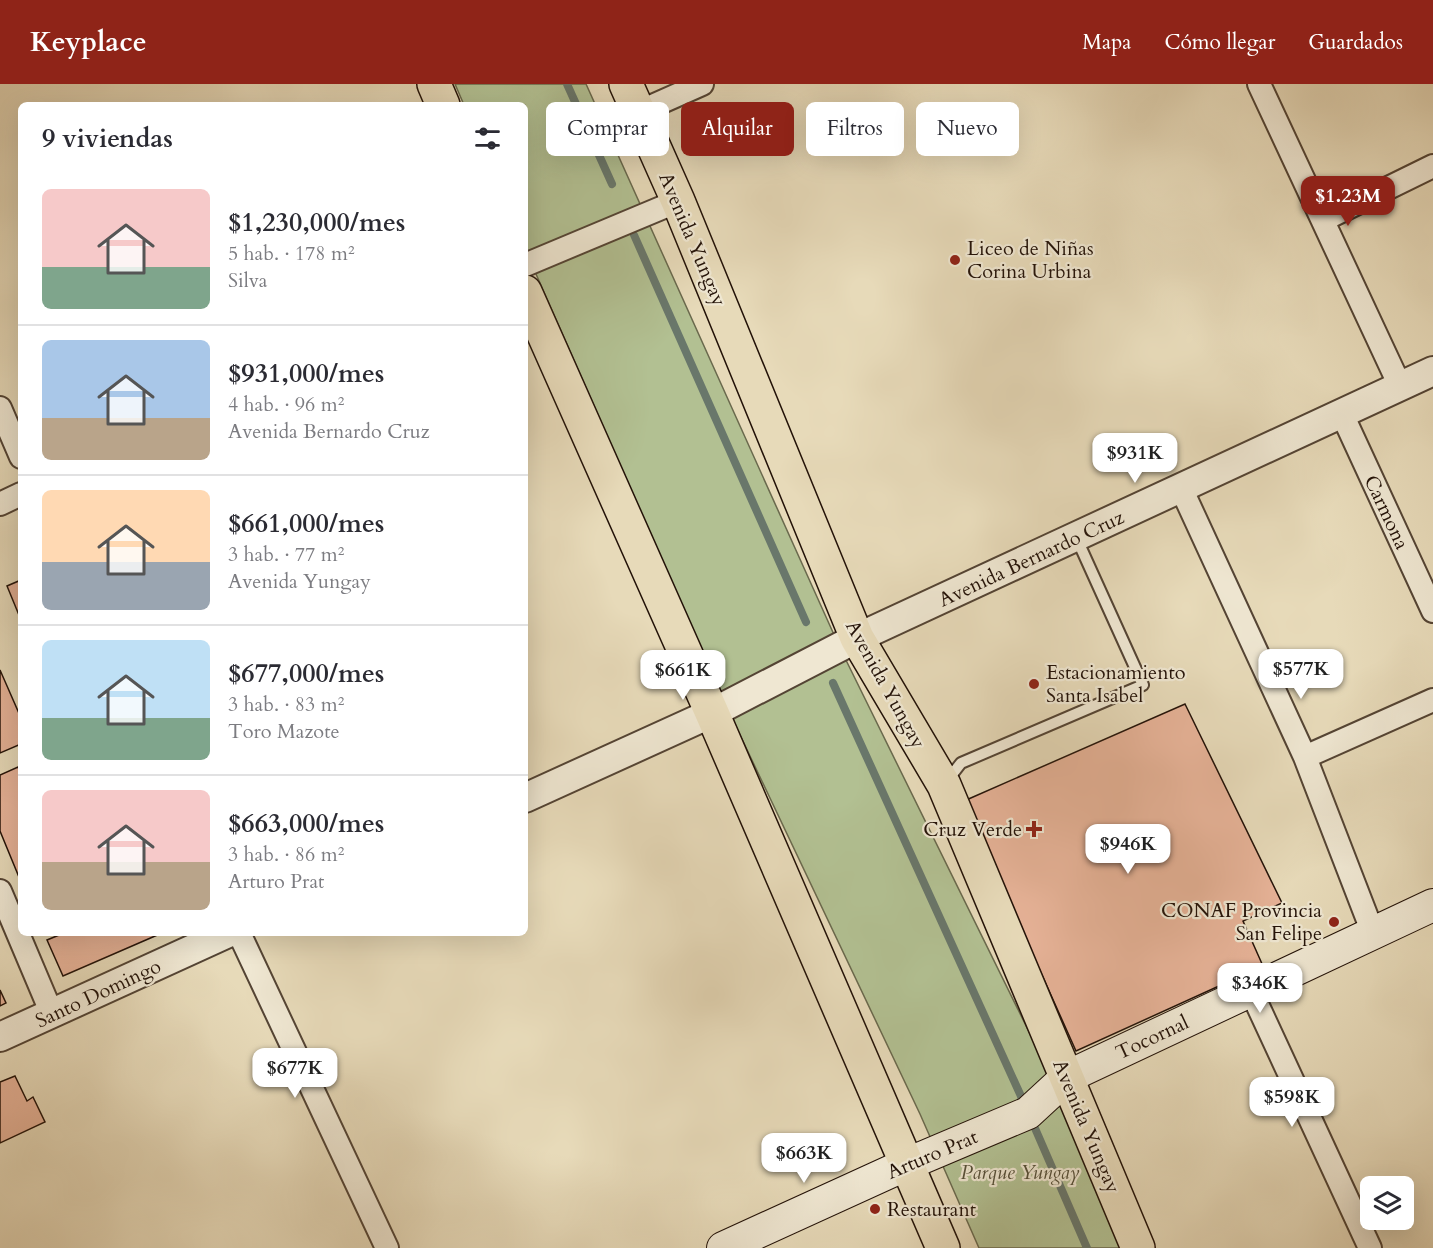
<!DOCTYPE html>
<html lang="es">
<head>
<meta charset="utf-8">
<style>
	body { margin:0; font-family:Cardo,serif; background:#f2f2f3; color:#2b2b33; height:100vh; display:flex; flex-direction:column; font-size:22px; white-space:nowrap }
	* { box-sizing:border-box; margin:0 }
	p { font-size:20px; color:#7c7c81 }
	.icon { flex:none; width:33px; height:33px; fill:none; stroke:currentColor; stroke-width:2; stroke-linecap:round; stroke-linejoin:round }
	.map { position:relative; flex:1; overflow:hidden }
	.sheet { position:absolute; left:18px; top:18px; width:510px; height:834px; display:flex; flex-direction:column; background:#fff; border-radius:9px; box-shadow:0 6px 24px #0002 }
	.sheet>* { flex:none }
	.top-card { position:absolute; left:546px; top:18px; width:570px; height:54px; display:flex; gap:12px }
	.buttons { position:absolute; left:1360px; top:1092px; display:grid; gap:12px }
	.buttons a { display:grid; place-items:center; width:54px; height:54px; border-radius:9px; background:#fff; box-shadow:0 6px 24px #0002; font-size:30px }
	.price { position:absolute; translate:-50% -51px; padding:0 14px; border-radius:12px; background:#fff; color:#222; font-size:20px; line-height:39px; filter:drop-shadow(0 2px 3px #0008) }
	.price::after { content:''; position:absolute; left:50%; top:36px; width:18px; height:14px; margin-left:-9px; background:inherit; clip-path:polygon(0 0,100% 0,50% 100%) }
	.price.current { background:#8f2418; color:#fff }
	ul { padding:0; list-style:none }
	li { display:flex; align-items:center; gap:18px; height:150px; padding:0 24px }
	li+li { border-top:2px solid #e1e1e2 }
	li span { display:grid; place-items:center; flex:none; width:168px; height:120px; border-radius:9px; color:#555 }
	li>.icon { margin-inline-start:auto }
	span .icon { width:72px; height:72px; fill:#fffc; stroke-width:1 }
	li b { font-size:26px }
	h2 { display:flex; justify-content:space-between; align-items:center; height:72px; padding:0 24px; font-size:26px }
	.chip { padding:0 21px; border-radius:9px; background:#fff; box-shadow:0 6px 24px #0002; font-size:21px; line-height:54px }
	.chip.current { background:#8f2418; color:#fff }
	header { display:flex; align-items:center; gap:36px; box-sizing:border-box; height:84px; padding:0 30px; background:#8f2418; color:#fff }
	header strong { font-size:28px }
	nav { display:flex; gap:33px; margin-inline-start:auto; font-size:21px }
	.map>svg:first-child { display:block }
	.green { fill:#b2c092; stroke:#6a694d; stroke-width:1.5 }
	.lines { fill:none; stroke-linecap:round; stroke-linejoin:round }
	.stream { stroke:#69776b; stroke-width:8 }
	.building { fill:#e6b297; stroke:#231208; stroke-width:1.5 }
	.service-casing { stroke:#544434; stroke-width:14 }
	.minor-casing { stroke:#544434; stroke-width:26 }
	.tertiary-casing { stroke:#544434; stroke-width:32 }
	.secondary-casing { stroke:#231208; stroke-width:34 }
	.primary-casing { stroke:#231208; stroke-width:36 }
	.service { stroke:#efe7d2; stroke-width:10 }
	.minor { stroke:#efe7d2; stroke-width:22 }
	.tertiary { stroke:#efe7d2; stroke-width:28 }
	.secondary { stroke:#efe7d2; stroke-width:32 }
	.primary { stroke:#e7dab9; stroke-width:33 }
	.poi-dot { fill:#8f2418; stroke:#efe7d2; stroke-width:2 }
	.labels { text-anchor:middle; stroke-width:4.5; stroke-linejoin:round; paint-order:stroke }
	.street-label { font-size:20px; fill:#231208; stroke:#efe7d2 }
	.poi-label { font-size:20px; fill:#231208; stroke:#efe7d2; text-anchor:start }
	.park-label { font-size:20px; font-style:italic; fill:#554f38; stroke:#efe7d2 }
</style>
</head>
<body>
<header>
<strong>Keyplace</strong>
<nav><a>Mapa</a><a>Cómo llegar</a><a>Guardados</a></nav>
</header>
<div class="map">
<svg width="1433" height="1164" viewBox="0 0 1433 1164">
	<rect width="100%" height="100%" fill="#e7dab9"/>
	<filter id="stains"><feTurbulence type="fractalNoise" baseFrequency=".00333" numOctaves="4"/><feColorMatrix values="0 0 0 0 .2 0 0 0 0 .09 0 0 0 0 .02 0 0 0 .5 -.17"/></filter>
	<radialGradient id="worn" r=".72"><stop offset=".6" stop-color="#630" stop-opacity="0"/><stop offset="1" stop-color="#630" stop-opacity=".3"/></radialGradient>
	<path class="green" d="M455,0h131l254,564 228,463 61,137h-150l-59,-134 -199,-419 -196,-446v-144h-61z"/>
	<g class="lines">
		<path class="stream" d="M567,0l45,100
			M634,151l172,387
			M833,599l192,422
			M1031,1035l56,129"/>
	</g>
	<path class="building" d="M21,496v40l-14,-34z
		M0,586l21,48v26l-21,9z
		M1185,620l97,199 -39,18 20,45 -187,85 -112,-250z
		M18,683l3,7v108l-21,-51v-56z
		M64,849h98l-99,43 -16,-36z
		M0,906l6,13 -6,3z
		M15,992l12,25 6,-4 12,25 -45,21v-61z"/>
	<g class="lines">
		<g class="service-casing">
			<path id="service" d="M947,697l14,-18 182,-78 -67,-148"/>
		</g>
		<g class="minor-casing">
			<path id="minor" d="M1259,0l141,302
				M639,28l63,-28
				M1323,136l110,-54
				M525,181l153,-64
				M0,324l21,49
				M1342,330l91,197
				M1181,404l124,269 68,176
				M0,420l21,-10
				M1305,673l128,-57
				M0,807l52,123
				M239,849l148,315
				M1251,907l119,257"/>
		</g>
		<g class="tertiary-casing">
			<path id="tertiary" d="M525,714l187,-85 145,-75 576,-267
				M0,953l228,-104"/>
		</g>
		<g class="secondary-casing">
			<path id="secondary" d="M723,1164l182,-83 123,-52 39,-36 366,-172"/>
		</g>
		<g class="primary-casing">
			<path id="primary" d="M434,0l9,21
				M626,0l52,117 179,437 87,147 194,463
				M525,208l187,421 231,535"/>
		</g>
		<use href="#service" class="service"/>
		<use href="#minor" class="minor"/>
		<use href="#tertiary" class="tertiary"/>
		<use href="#secondary" class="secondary"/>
		<use href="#primary" class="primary"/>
	</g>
	<g class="poi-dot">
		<circle cx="955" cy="176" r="6"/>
		<circle cx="1034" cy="600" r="6"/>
		<path d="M1031 736h6v6h6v6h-6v6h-6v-6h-6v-6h6z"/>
		<circle cx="1334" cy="838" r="6"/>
		<circle cx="875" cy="1125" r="6"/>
	</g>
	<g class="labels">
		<g class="street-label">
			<text transform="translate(693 155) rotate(67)" y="7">Avenida Yungay</text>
			<text transform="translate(1387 428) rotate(65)" y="7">Carmona</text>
			<text transform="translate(1031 474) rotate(-25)" y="7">Avenida Bernardo Cruz</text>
			<text transform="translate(886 600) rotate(61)" y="7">Avenida Yungay</text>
			<text transform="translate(98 909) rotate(-25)" y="7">Santo Domingo</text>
			<text transform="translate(1152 953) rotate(-25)" y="7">Tocornal</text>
			<text transform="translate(1087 1042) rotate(67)" y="7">Avenida Yungay</text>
			<text transform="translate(932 1070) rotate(-23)" y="7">Arturo Prat</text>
		</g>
		<g class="poi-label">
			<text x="967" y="171">Liceo de Niñas<tspan x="967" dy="23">Corina Urbina</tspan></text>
			<text x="1046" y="595">Estacionamiento<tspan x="1046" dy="23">Santa Isabel</tspan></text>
			<text x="1022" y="752" text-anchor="end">Cruz Verde</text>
			<text x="1322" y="833" text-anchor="end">CONAF Provincia<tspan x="1322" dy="23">San Felipe</tspan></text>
			<text x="887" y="1132">Restaurant</text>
		</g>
		<g class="park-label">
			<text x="1020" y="1095">Parque Yungay</text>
		</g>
	</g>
	<rect width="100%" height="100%" filter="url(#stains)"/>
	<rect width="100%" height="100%" fill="url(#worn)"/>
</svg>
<div class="buttons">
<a><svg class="icon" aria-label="layers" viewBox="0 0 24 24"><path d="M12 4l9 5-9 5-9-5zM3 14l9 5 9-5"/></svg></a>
</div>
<b class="price current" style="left:1348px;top:143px">$1.23M</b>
<b class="price" style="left:1135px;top:400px">$931K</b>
<b class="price" style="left:1301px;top:616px">$577K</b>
<b class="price" style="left:683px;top:617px">$661K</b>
<b class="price" style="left:1128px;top:791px">$946K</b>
<b class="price" style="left:1260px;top:930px">$346K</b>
<b class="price" style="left:295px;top:1015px">$677K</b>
<b class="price" style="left:1292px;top:1044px">$598K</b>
<b class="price" style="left:804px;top:1100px">$663K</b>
<div class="top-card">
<a class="chip">Comprar</a>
<a class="chip current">Alquilar</a>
<a class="chip">Filtros</a>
<a class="chip">Nuevo</a>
</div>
<section class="sheet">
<h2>9 viviendas<svg class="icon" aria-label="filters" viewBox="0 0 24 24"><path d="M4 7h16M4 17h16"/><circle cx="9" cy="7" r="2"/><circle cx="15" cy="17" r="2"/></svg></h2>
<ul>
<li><span style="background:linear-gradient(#f6c9c9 65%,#7fa58c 0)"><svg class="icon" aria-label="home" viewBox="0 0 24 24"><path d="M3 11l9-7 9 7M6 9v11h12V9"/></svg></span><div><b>$1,230,000/mes</b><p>5 hab. · 178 m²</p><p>Silva</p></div></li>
<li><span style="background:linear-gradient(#a9c7e8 65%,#b9a48a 0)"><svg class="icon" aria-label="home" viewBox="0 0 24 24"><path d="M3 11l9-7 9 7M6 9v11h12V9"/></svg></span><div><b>$931,000/mes</b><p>4 hab. · 96 m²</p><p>Avenida Bernardo Cruz</p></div></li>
<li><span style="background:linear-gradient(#ffd9b3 60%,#9aa5b1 0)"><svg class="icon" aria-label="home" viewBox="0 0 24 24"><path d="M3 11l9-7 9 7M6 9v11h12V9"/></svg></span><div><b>$661,000/mes</b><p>3 hab. · 77 m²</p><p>Avenida Yungay</p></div></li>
<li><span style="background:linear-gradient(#bfe0f5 65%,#7fa58c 0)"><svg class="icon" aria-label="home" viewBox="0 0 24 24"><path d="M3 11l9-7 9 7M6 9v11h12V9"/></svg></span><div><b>$677,000/mes</b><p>3 hab. · 83 m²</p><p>Toro Mazote</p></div></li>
<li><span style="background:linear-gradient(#f6c9c9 60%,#b9a48a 0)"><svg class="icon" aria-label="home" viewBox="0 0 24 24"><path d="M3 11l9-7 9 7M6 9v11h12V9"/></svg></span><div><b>$663,000/mes</b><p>3 hab. · 86 m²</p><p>Arturo Prat</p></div></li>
</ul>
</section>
</div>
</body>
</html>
